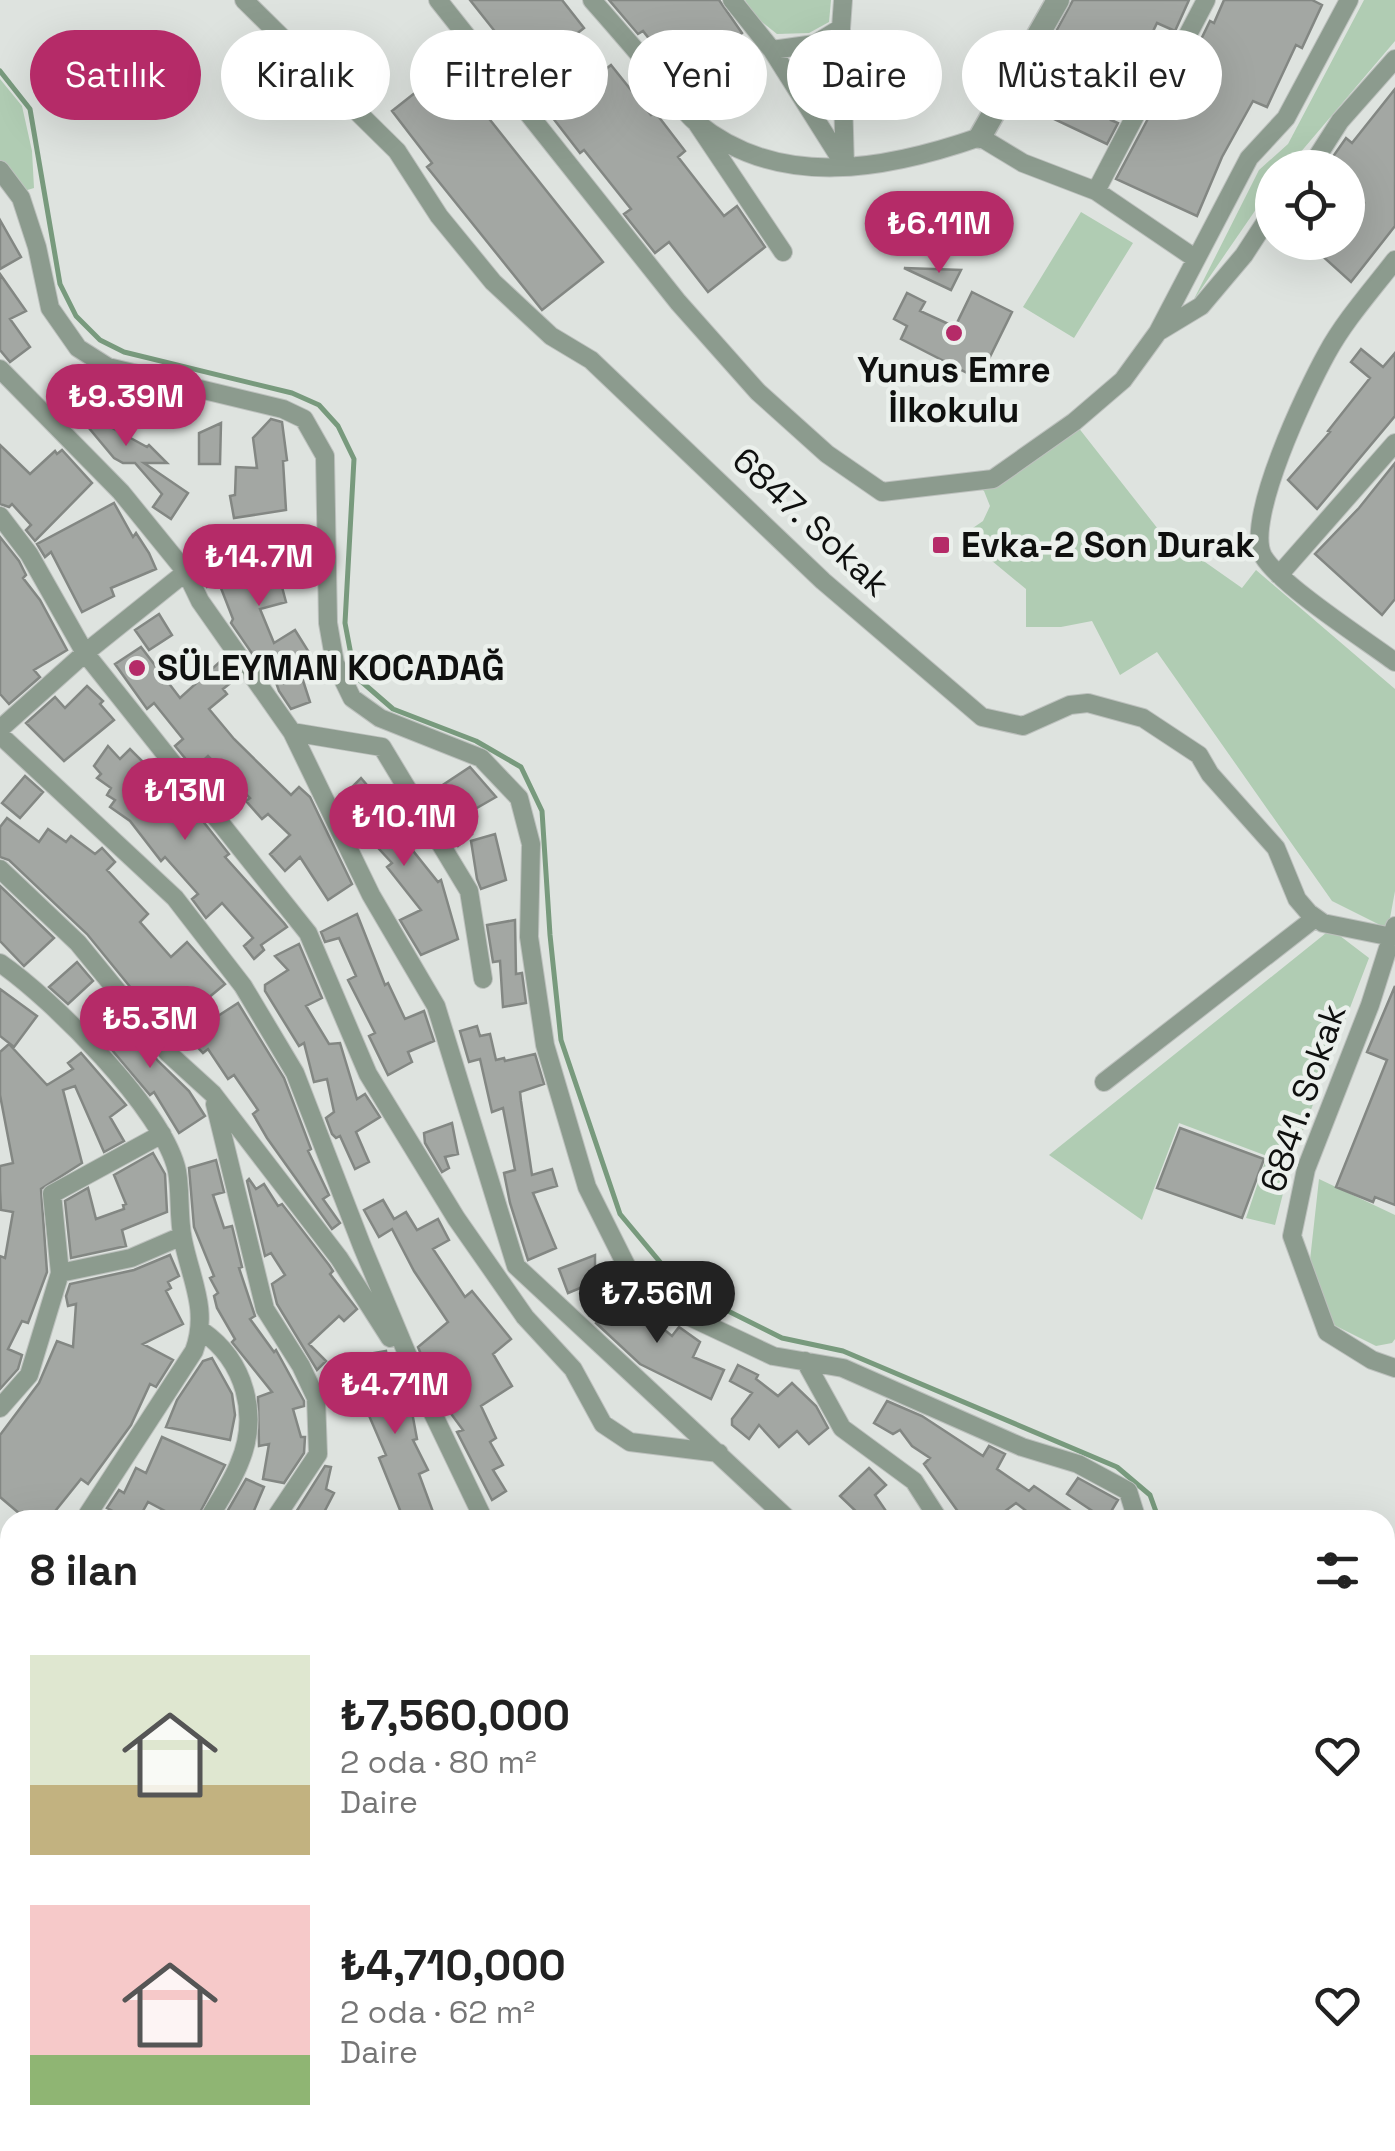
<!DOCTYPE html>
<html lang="tr">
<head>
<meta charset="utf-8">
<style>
	body { margin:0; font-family:"Space Grotesk",sans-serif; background:#f6f6f6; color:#222; height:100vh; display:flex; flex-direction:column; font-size:38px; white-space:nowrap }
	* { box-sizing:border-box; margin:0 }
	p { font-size:32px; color:#767676 }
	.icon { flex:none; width:55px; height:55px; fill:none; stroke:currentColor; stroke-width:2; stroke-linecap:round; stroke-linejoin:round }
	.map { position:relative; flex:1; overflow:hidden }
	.panel { position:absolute; left:0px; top:1510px; width:1395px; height:642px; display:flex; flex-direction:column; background:#fff; border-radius:30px 30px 0 0; box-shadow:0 10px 40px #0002 }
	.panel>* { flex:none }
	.top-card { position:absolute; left:30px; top:30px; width:1335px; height:90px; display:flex; gap:20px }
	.fabs { position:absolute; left:1255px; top:150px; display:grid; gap:20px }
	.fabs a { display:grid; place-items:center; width:110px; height:110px; border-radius:50%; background:#fff; box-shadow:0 10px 40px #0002; font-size:50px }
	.price { position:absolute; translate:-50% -85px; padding:0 22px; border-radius:35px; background:#b52b68; color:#fff; font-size:32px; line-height:65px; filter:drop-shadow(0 2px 5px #0008) }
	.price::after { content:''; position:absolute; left:50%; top:60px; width:30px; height:22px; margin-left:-15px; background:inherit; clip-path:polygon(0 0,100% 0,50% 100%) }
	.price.selected { background:#222; color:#fff }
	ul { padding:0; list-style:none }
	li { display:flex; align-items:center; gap:30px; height:250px; padding:0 30px }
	li span { display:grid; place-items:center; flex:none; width:280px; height:200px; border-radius:0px; color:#555 }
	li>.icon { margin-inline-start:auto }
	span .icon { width:120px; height:120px; fill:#fffc; stroke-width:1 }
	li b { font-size:42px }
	h2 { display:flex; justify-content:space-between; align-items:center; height:120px; padding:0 30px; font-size:42px }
	.tag { padding:0 35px; border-radius:45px; background:#fff; box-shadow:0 10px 40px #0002; font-size:35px; line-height:90px }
	.tag.selected { background:#b52b68; color:#fff }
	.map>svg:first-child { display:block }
	.green { fill:#b0ccb3 }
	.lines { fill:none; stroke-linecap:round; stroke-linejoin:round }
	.stream { stroke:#789a7d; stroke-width:5 }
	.building { fill:#a3a7a3; stroke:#838783; stroke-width:2.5 }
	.minor-casing { stroke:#bdc1be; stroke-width:20 }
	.tertiary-casing { stroke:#bdc1be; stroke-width:25 }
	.minor { stroke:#8c9b8e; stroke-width:18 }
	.tertiary { stroke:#8c9b8e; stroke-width:22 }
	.poi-dot { fill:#b52b68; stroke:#ebf0ec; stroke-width:4 }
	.labels { text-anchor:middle; stroke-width:9; stroke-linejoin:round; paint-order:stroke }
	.poi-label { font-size:35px; font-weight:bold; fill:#0f100f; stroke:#ebf0ec; text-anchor:start }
	.street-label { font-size:35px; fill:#0f100f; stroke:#ebf0ec }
</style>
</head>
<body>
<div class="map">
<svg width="1395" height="2151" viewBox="0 0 1395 2151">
	<rect width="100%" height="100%" fill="#dee3df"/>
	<path class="green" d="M745,0h86l-2,22 -20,11 -32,1 -20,-16z
		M1364,0h31v41l-107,126 -16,1v18l-79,115 66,-131 29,-26z
		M0,79l22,27 10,45 2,37 -10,3 -24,-30z
		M1081,212l52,31 -59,95 -51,-31z
		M1074,422l84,107 84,59 14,-18 139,119v202l-7,38 -56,-28 -175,-249 -37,23 -28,-54 -31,6h-35v-38l-34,-28 -25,-29 16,-11 7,-15 -6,-15 -14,-11 23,-1z
		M1331,929l38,29 -78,204 -16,63 -29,-7 21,-62 -88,-33 -37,97 -93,-65z
		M1319,1179l76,36v124l-3,4 -16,3 -44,-22 -23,-55z"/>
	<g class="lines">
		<path class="stream" d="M0,71l30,38 30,175 16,32 24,24 24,12 168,41 27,12 19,21 16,33 -9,164 10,53 38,33 83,32 45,26 21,44 8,124 11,105 59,174 50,60 32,24 80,40 61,13 274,116 33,28 9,25
			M1385,1990l10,5"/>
	</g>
	<path class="building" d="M470,0h92l22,28 -62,49 -30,-39 5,-4z
		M609,0h110l23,33 -60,48 -39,-50 -5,3z
		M1073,0h116l-14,31 -18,-8 -46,97 7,3 -11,21 -89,-42z
		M1224,0h88l10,5 -20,43 -6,-3 -29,62 -14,-6 -31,56 -25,59 -81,-37 44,-83 11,5 39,-80 4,2z
		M454,62l31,40 -6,4 124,156 -61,48 -115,-143 5,-4 -40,-52z
		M611,65l40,50 4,-3 30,39 -7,6 46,59 13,-10 28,41 -57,45 -39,-50 -14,11 -31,-39 7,-5 -47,-59 -4,3 -31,-40z
		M1395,89v137l-44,56 -44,-40h41v-18l16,-21 -16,-14v-21h-23l21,-30 6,5z
		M0,220l21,37 -21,12z
		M904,268l57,2 -10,20z
		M0,274l26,37 -16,8 20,28 -20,15 -10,-12z
		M972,292l40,20 -33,67 -78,-40 6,-13 -13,-7 13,-26 18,9 -5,9 35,16z
		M1361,349l22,18 12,-14v63l-78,93 -29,-29 42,-48 -2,-1 42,-53 -19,-16z
		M75,381l25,20 -9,11 15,9 -1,3 42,23 2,-2 18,18h-23l44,30 -17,26 -18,-12 9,-13 -27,-31h-12l-9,-5 -51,-61z
		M271,419l11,3 5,38 -4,1 3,49 -52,8 -4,-22 5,-1 1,-28 21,1 -4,-30z
		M221,423l-1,41h-21v-31z
		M0,445l30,29 25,-23 2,3 5,-4 30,33 -57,58 -9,-11 5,-5 -19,-21 -3,3 -9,-3z
		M1395,463v136l-13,16 -67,-61 44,-46z
		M114,503l19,34 3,-4 13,20 7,16 -45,19 3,8 -32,16 -31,-60 -6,5 -8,-13z
		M0,537l19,24 7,14 -3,3 17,22 27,50 -33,20 6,7 -31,27 -9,-10z
		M285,538l7,31 -14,3 8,30 -26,7 14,34 21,-13 15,24 -13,8 13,40 -19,7 -12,-18 -7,-20 -5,4 -36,-52 2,-4 -14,-36 -12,4 -14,-27 34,-13 2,5z
		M159,614l13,21 -23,15 -14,-20z
		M141,647l39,51 44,-40 14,19 -15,12 4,5 -18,15 25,30 57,56 8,-8 11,10 42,87 -24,16 -28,-43 -15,14 -15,-17 20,-19 -22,-21 -6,5 -16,-18 4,-3 -42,-42 -14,13 -19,-23 8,-7 -29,-36 -7,6 -32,-45z
		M87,686l16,15 -3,3 14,16 -50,41 -38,-38 29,-26 10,11z
		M108,746l12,13 10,-10 17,17 7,-6 75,94 -4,3 59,66 3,4 -26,18 3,5 -10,9 -10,-13 9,-8 -31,-35 -16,15 -14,-19 6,-5 -33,-37 -4,4 -31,-40 -20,-14 5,-7 -8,-5 4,-7 -14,-10 4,-4 -7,-8z
		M470,767l26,30 -49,28 -21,-29z
		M25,776l18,16 -23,26 -18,-15z
		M361,778l46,54 -5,5 36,45 3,-2 17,59 -37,16 -21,-35 21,-10 -34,-43 5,-4 -48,-52 -5,-11z
		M7,818l32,24 9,-13 18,13 5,-6 24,18 7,-6 13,14 -8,8 41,44 -8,8 31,35 16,-15 38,42 -58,48 -80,-98 -78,-74 -9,-3v-30z
		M459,818l13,16 -14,12 -12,-17z
		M495,834l11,46 -25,9 -4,-10 -6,-38z
		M0,886l54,52 -30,28 -24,-25z
		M357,914l28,71 3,-2 17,36 19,-8 10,30 -26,11 4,10 -24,13 -19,-39 6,-3 -27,-53 8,-4 -17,-38 -14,4 -4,-10z
		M515,920l1,54 6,-1 4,30 -23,4 -3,-46 -7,1 -6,-37z
		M299,944l23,54 -16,8 23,38 11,-1 17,56 8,-5 15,23 -24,15 13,30 -14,7 -15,-33 -4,2 -4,-4 -6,-16 8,-6 -7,-33 -13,3 -10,-39 -5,3 -34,-55v-6l23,-15 -13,-14z
		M77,962l16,19 -25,23 -19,-17z
		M1395,986v219l-20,-8 -2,5 -37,-15 51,-127 -20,-8z
		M0,989l37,27 -23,31 -14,-11z
		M238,1003l46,75 27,71 -3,2 21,44 -6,4 17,24 -8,6 -65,-91 -14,-24 5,-4 -24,-35 -6,4 -20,-30 -5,4 -16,-17z
		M112,1004l46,57 31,30 16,25 -26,17 -25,-41 -4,3 -49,-58 9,-6 -13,-14z
		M477,1026l3,10 10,-2 6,26 8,-2 1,3 30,-7 9,30 -24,8 1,9 11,74 20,-6 5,17 -24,7 23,55 -28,12 -18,-57 -6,-30 11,-3 -12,-62 -11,4 -12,-53 -11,3 -9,-31z
		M9,1044l38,41 26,-16 -5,-6 13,-10 45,52 -16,12 14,24 -20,11 -29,-66 -12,4 19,73 -41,26 6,83 -19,51 -6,-2 -14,28 14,6 -4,14 -18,20v-133l5,2 8,-46 -12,-2 -1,-20v-24l13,-3 -13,-68v-43z
		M452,1123l6,31 -13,3 4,11 -7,4 -17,-29 -1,-10z
		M1180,1128l84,31 -22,59 -85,-30z
		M153,1153l12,21 2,38 -45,18 4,16 -55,12 -6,-57 23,-13 8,31 28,-10 -1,-4 3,-1 -12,-29z
		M216,1160l8,32 -11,3 11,33 8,-2 10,41 -3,1 16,48 -5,3 24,33 2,-2 28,51v5l-11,3 8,28h4l-1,16 -20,30 -21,-4 6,-35 -10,2 -1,-49 14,-5 -40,-50 3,-3 -18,-31 -3,-12 4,-3 -8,-15 4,-2 -20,-49 -5,-59z
		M249,1179l7,10 8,-5 14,22 4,-2 47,61 4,6 -3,3 27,35 -13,12 -5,-5 -30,28 17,17 -9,9 -40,-66 -5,-20 13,-9 -14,-22 -6,3 -18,-75z
		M383,1200l11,19 12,-7 11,18 21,-11 11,21 -16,9 32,48 7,-6 39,48 -18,15 19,32 -31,20 15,32 -6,4 13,23 -10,5 13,21 -14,9 -35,-68 6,-2 -22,-30 -4,-7 4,-3 -10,-12 -13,-31 30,-25 -34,-51 -22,-42 -13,8 -15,-27z
		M170,1255l9,21 -11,6 3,6 -5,3 17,33 -40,20 30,16 -17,27 -6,-3 -19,41 -43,59 -7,-5 -33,41h-21l-27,-23v-62l39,-52 18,-42 16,6 3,-43 -8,2 -2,-10 4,-12 64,-14z
		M595,1255v27l-27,11 -9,-24z
		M602,1289l26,23 11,-9 11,15 22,18 7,-9 21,15 -7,15 31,13 -13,29 -71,-35 -44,-41 6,-8 -12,-8z
		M386,1351l8,46 10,-4 8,19 5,27 -4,1 15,30 -9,4 17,46h-32l-25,-62 7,-3 -19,-44 -10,-55z
		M212,1358l20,36 3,21 -5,25 -64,-13 11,-27 26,-39z
		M738,1365l20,10 -2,4 22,17 14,-13 24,23 12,22 -19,16 -12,-13 -18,16 -20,-22 -10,14 -17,-14v-6l20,-26 -22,-12z
		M887,1401l35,15 61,40 6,-10 16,8 -8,15 32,22 5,-5 37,25 -6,9h-27l-22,-17 -23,17h-29l-40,-56 6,-6 -18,-12 -12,-16 -7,4 -19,-11z
		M162,1437l63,28 -29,55h-14l-34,-18 -10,18h-8l-23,-12 12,-18 5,3 12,-25 10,5z
		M325,1466l6,1 -5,22 8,4 -14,27h-29z
		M869,1468l17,17 -11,10 17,25h-27l-25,-24z
		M1078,1478l40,22 -12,20 -39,-26z
		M246,1479l18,8 -14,33 -26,-3z"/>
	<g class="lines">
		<g class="minor-casing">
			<path id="minor" d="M244,0l153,151 42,65 54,66 58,54 40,24 232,221 159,136 41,9 47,-21 18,-2 55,15 56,37 11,19 66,74 21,51 12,14 14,10 69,14
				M438,0l240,302 80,90 69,62 55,38 111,-13 81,-57 49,-42 35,-48 43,-26 43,-51 28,-43
				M592,0c24,27 47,54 70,81 11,13 21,31 34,41 83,69 192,47 284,15l43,26 73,28 100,68
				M732,0l40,50 43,-6 26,-16 2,-28
				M841,28l4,138
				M772,50l73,116
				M696,122l87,130
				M1310,168l30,-47 55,-62
				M0,170l21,28 16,49 13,61 28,40 30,19 175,42 21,10 21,37 3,167 7,40 17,35 28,20 101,40 38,40 12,46 -2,93 16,108 42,142 45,90 58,40 83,39 70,12 179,79 56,17 50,27 9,29
				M1096,191l61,-117 14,-7 35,-67
				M1395,260c-23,30 -50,60 -68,93 -20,36 -83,167 -64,203 17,29 101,83 132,106
				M1158,332l91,-174 37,-40 63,-118
				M0,369l121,123 65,80 14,29 92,131 79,163 65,111 80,260 273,254
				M0,516l29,38 56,99 223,280 60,141 88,144 69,99 48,52 30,55 27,18 89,11
				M1279,575l116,-132
				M0,729l85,-76 101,-81
				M292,732l90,15 87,144 14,88
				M0,735l175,163 68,88 52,87 67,173 64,153 58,121
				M0,869l78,74 90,110 45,41 126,164 51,80
				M1395,926l-25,79 -64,164 -14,67 35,96 45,28 23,8
				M0,963c51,35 164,147 177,208 4,22 1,46 6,69 8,40 26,70 11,111l-106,163 12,6
				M1104,1082l211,-164
				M215,1104l50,205 36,57 15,32 2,56 -44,66
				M60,1273l71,-15 51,-22
				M202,1331c43,30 58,84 37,133 -8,20 -21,38 -31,56
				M805,1361l37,67 72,53 25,39
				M0,1408l29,-33 31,-102 -8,-79 110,-60
				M0,1664l10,-17
				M1385,1823l10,7
				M0,1827l10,8
				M0,1943l10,-9
				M0,2099l10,11
				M40,2142l8,9
				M273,2142l19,9
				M686,2142l3,9
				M837,2142v9
				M980,2142l2,9
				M98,2151l5,-9
				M310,2151l7,-9
				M381,2151l3,-9
				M515,2151l4,-9
				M762,2151l1,-9"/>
		</g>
		<g class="tertiary-casing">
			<path id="tertiary" d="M980,137l78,-137
				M1385,1796l10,-23
				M1331,2142l4,9"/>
		</g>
		<use href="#minor" class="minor"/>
		<use href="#tertiary" class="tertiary"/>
	</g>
	<g class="poi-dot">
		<circle cx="954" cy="333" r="10"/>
		<rect x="931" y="535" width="20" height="20" rx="5"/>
		<circle cx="137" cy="668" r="10"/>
	</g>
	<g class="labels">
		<g class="poi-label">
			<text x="954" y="382" text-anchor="middle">Yunus Emre<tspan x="954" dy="40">İlkokulu</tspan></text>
			<text x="961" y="557">Evka-2 Son Durak</text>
			<text x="157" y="680">SÜLEYMAN KOCADAĞ</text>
		</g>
		<g class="street-label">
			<text transform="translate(811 522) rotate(43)" y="12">6847. Sokak</text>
			<text transform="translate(1303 1098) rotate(-71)" y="12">6841. Sokak</text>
		</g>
	</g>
</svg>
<div class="fabs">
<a><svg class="icon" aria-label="locate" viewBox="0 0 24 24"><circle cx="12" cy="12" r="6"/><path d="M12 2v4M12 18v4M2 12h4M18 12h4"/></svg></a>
</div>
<b class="price" style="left:939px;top:276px">₺6.11M</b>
<b class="price" style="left:126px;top:449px">₺9.39M</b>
<b class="price" style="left:259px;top:609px">₺14.7M</b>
<b class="price" style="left:185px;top:843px">₺13M</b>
<b class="price" style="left:404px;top:869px">₺10.1M</b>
<b class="price" style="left:150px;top:1071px">₺5.3M</b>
<b class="price selected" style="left:657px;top:1346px">₺7.56M</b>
<b class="price" style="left:395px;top:1437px">₺4.71M</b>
<div class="top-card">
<a class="tag selected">Satılık</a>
<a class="tag">Kiralık</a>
<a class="tag">Filtreler</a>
<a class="tag">Yeni</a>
<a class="tag">Daire</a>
<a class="tag">Müstakil ev</a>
</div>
<section class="panel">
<h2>8 ilan<svg class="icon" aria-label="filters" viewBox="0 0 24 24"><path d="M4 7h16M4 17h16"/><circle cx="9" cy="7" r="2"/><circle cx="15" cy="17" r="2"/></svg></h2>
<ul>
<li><span style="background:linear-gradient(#dfe7d0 65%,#c2b280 0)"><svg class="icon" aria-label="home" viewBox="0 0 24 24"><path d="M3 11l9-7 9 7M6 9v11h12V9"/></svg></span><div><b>₺7,560,000</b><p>2 oda · 80 m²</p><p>Daire</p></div><svg class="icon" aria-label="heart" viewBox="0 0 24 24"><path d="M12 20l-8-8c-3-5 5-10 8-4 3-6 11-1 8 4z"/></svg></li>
<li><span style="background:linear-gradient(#f6c9c9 75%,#8fb573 0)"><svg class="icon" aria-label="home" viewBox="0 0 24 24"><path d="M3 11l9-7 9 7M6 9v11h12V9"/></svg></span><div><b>₺4,710,000</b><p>2 oda · 62 m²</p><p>Daire</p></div><svg class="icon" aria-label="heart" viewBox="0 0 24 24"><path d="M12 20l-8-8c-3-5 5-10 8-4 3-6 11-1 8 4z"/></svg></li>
</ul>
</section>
</div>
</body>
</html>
